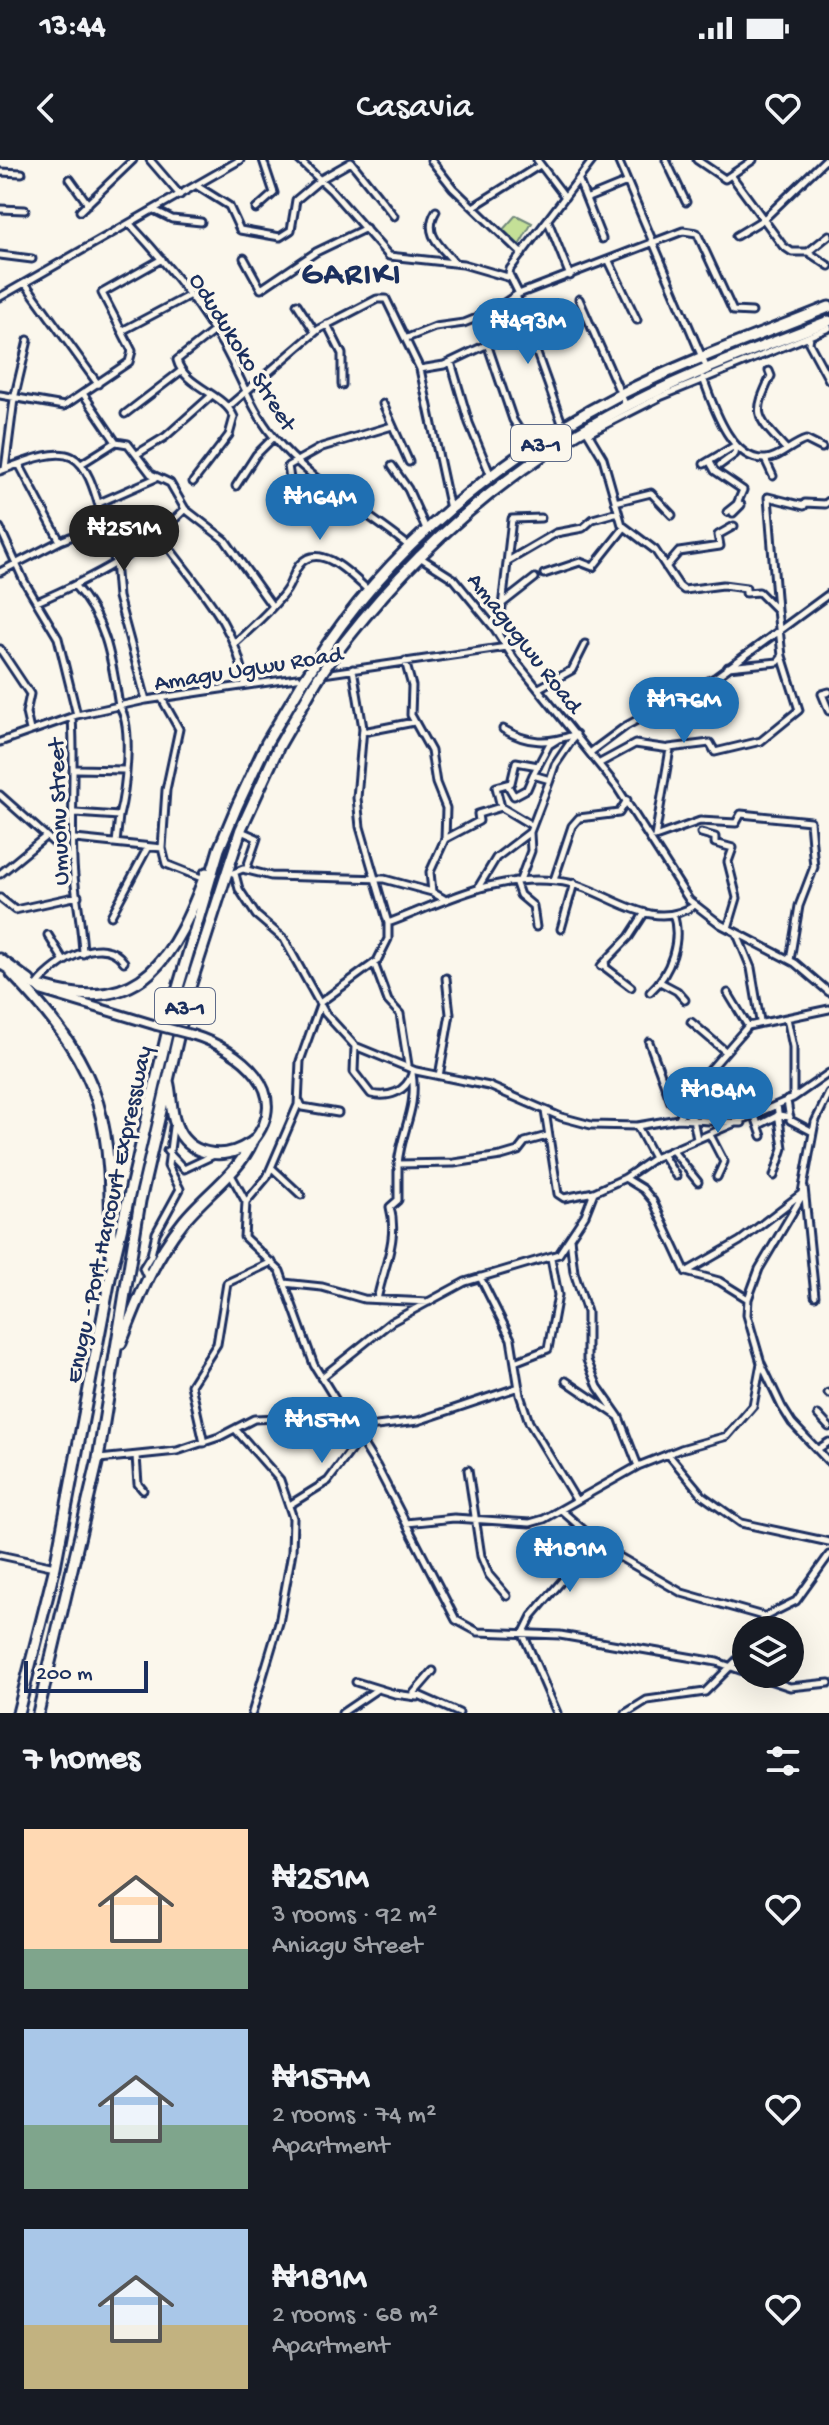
<!DOCTYPE html>
<html lang="en">
<head>
<meta charset="utf-8">
<style>
	body { margin:0; font-family:"Gochi Hand",sans-serif; background:#20242c; color:#f1f3f6; height:100vh; display:flex; flex-direction:column; font-size:30px; white-space:nowrap }
	* { box-sizing:border-box; margin:0 }
	p { font-size:26px; color:#9ea1a6 }
	.icon { flex:none; width:44px; height:44px; fill:none; stroke:currentColor; stroke-width:2; stroke-linecap:round; stroke-linejoin:round }
	.map { position:relative; height:1553px; overflow:hidden }
	.panel { display:flex; flex-direction:column; background:#171b24; flex:1 }
	.panel>* { flex:none }
	.buttons { position:absolute; left:732px; top:1456px; display:grid; gap:16px }
	.buttons a { display:grid; place-items:center; width:72px; height:72px; border-radius:50%; background:#171b24; box-shadow:0 8px 32px #0002; font-size:40px }
	.scale { position:absolute; left:24px; bottom:20px; width:124px; box-sizing:border-box; padding-left:8px; border:4px solid #1b2f5e; border-top:0; font-size:22px; line-height:28px; white-space:nowrap; color:#1b2f5e; -webkit-text-stroke:6px #fbf7ec; paint-order:stroke }
	.price { position:absolute; translate:-50% -68px; padding:0 18px; border-radius:28px; background:#1f6fb2; color:#fff; font-size:26px; line-height:52px; filter:drop-shadow(0 2px 4px #0008) }
	.price::after { content:''; position:absolute; left:50%; top:48px; width:24px; height:18px; margin-left:-12px; background:inherit; clip-path:polygon(0 0,100% 0,50% 100%) }
	.price.active { background:#222; color:#fff }
	ul { padding:0; list-style:none }
	li { display:flex; align-items:center; gap:24px; height:200px; padding:0 24px }
	li span { display:grid; place-items:center; flex:none; width:224px; height:160px; border-radius:0px; color:#555 }
	li>.icon { margin-inline-start:auto }
	span .icon { width:96px; height:96px; fill:#fffc; stroke-width:1 }
	li b { font-size:34px }
	h2 { display:flex; justify-content:space-between; align-items:center; height:96px; padding:0 24px; font-size:34px }
	.status { display:flex; justify-content:space-between; align-items:center; height:56px; padding:0 40px; background:#171b24; direction:ltr }
	.status svg { height:22px; fill:currentColor }
	header { display:flex; justify-content:space-between; align-items:center; height:104px; padding:0 24px; background:#171b24; font-size:36px; font-weight:600 }
	.map>svg:first-child { display:block }
	.garden { fill:#c4e097; stroke:#70887a; stroke-width:2 }
	.lines { fill:none; stroke-linecap:round; stroke-linejoin:round }
	.minor-casing { stroke:#1b2f5e; stroke-width:11 }
	.major-casing { stroke:#1b2f5e; stroke-width:13 }
	.highway-casing { stroke:#1b2f5e; stroke-width:15 }
	.minor { stroke:#fbf7ec; stroke-width:5 }
	.major { stroke:#fbf7ec; stroke-width:7 }
	.highway { stroke:#fbf7ec; stroke-width:9 }
	.major-bridge-casing { stroke:#1b2f5e; stroke-width:13; stroke-linecap:butt }
	.highway-bridge-casing { stroke:#1b2f5e; stroke-width:15; stroke-linecap:butt }
	.major-bridge { stroke:#fbf7ec; stroke-width:7 }
	.highway-bridge { stroke:#fbf7ec; stroke-width:9 }
	.labels { text-anchor:middle; stroke-width:7; stroke-linejoin:round; paint-order:stroke }
	.shield { fill:#fbf7ec; stroke:#5e6b89; stroke-width:2 }
	.shield-label { font-size:22px; font-weight:bold; fill:#1b2f5e }
	.street-label { font-size:24px; fill:#1b2f5e; stroke:#fbf7ec }
	.district-label { font-size:32px; font-weight:bold; letter-spacing:2px; fill:#1b2f5e; stroke:#fbf7ec }
</style>
</head>
<body>
<div class="status"><b>13:44</b><svg viewBox="0 0 49 12"><path d="M0 12V9h3v3zM5 12V6h3v6zM10 12V3h3v9zM15 12V0h3v12zM26 1h20v11H26zM47 4h2v5h-2z"/></svg></div>
<header><svg class="icon" aria-label="back" viewBox="0 0 24 24"><path d="M15 5l-7 7 7 7"/></svg>Casavia<svg class="icon" aria-label="heart" viewBox="0 0 24 24"><path d="M12 20l-8-8c-3-5 5-10 8-4 3-6 11-1 8 4z"/></svg></header>
<div class="map">
<svg width="829" height="1553" viewBox="0 0 829 1553">
	<rect width="100%" height="100%" fill="#fbf7ec"/>
	<filter id="ink" filterUnits="userSpaceOnUse"><feTurbulence type="fractalNoise" baseFrequency=".0125" numOctaves="2"/><feDisplacementMap in="SourceGraphic" scale="16" xChannelSelector="R" yChannelSelector="G"/><feConvolveMatrix kernelMatrix="1 2 1 2 8 2 1 2 1" color-interpolation-filters="sRGB"/></filter>
	<g filter="url(#ink)">
		<path class="garden" d="M516,55l16,8 -15,26 -17,-16z"/>
		<g class="lines">
			<g class="minor-casing">
				<path id="minor" d="M150,0l30,35
					M299,0l33,31 57,65 74,8 48,14
					M431,0l22,28 69,66
					M537,0l28,37
					M618,0l89,209
					M666,0l20,42
					M697,0l28,19 28,-19
					M0,12l22,1
					M731,15l52,71 9,6h16l21,14
					M70,19l18,25
					M579,21l23,58
					M197,26l32,20 11,24 40,7 11,-7 5,-30 25,-21 30,-17 43,54
					M588,38l39,-16
					M473,47l67,-42
					M0,49l25,1
					M256,49l18,-16 -11,-33
					M154,50l18,9 29,3
					M80,51l53,-51
					M436,51c-13,22 3,34 18,51
					M548,61l22,55
					M130,64c35,37 67,77 93,121 17,30 28,64 50,91 38,47 91,73 137,111
					M736,76l28,-17 61,-59
					M808,92l21,-17
					M0,95l32,4
					M244,98l17,31 55,-37 50,-24
					M609,101l28,59
					M25,123l73,101
					M519,134l-10,-20 1,-5 83,-109
					M516,135l47,131
					M0,137l240,-137
					M579,139l47,107
					M297,144l18,28
					M478,157l35,103 18,28
					M327,164l15,30v31
					M122,171l68,-36
					M810,176l-1,7 20,37
					M407,178l28,-11 29,-4 25,-10 27,-18 167,-64 14,2 36,78 19,1
					M451,202l18,61 22,53
					M420,209l30,140
					M769,211l2,5c-19,40 -15,40 15,73
					M703,218c9,24 27,84 63,81 14,-1 26,-15 40,-19l16,8
					M0,235l64,11 65,-44 3,-11 -30,-58 60,-34
					M84,235l32,47 12,2 23,30 19,9 15,26 40,31 47,66
					M383,244l26,58
					M228,247l91,-78 58,-30h9l34,70 24,-4 44,-21
					M125,254l56,-43
					M585,268l18,30 19,67 33,25 24,36 5,4 39,-5 23,3v5l13,-1 18,18 5,46 17,54 -38,31 -46,11 -5,-9 -41,5
					M589,273l71,-36 169,-69
					M137,294l28,-17 46,-41
					M765,299l8,17
					M710,302l5,9 28,19 -6,14 -10,8
					M81,304l35,-22
					M704,304l32,-19
					M720,305l15,-11 1,-8
					M392,306l16,23 19,42
					M5,309l9,-70 14,-59
					M0,311c74,-29 83,-26 104,53l-44,17
					M193,322l36,-47 5,-18c-10,-24 -50,-30 -57,-57l37,-29
					M236,326l20,-31 18,-18
					M615,342l36,-9 21,22
					M99,343l57,-25
					M294,344l-6,-38 34,-19 70,-21
					M733,353l8,-8 -3,-3
					M104,364l11,37 3,36 28,103
					M0,368l24,53 34,57 19,77
					M158,373c34,48 79,90 87,151
					M418,396l36,23 41,50 19,30 103,128 72,113 31,24 75,39 34,29
					M508,401l48,-28 27,-5 10,-9 25,-7
					M666,407l13,-15 41,-6 -2,-11 16,-9
					M0,412l60,-31 -41,-77
					M544,414l36,-12 13,5 31,-39
					M74,425c33,35 38,76 45,121 15,19 6,87 0,110l-44,-3
					M37,442c53,-23 108,-51 148,-93
					M503,443l32,-25
					M777,449l-9,-112 36,9 1,-3 20,1 4,-3
					M499,473l13,-114 29,-1
					M234,484c18,-17 37,-33 51,-52 7,-9 8,-20 15,-28 21,-23 53,13 68,26
					M0,489l30,45 -4,19 4,17
					M405,501l7,25 -1,29 20,36 5,32 10,25 -1,31 -15,33 2,20
					M728,507l50,-5 4,-5
					M539,528l33,-18 13,-26
					M829,532l-7,2 7,17
					M72,557c3,48 -1,96 1,144 1,31 9,61 10,93
					M363,572l51,-10
					M0,582l77,-27 69,-15 361,-53
					M591,592l35,-26 90,-49 113,-83
					M600,603l35,-19 35,5 -15,88
					M76,609l48,1
					M533,615l16,-30 8,-5
					M507,624l4,-1 5,-21 22,4
					M0,635l73,65
					M501,647l30,18
					M241,671l16,7 -11,32
					M701,673l14,4v6l18,5 -5,14 9,36 -9,30
					M655,677l45,-16 36,2 5,-9 69,7 4,46 -15,39 -9,54
					M75,679l87,9 4,16 38,15
					M445,679l34,-18 -1,-7 23,-7 -5,-20 11,-3 7,12 13,-7 6,-14 17,5 5,-15 21,-31c-28,10 -48,10 -73,-5
					M116,683l3,-27
					M162,688l4,-58 13,-61 -17,-30
					M233,713l10,-4 28,7 113,3 48,13 12,7
					M0,714l45,-37
					M235,714l4,15 17,26 28,24 41,74 30,33 61,25 73,15 72,31 30,8 46,1 41,-7 64,4
					M520,720l11,-29 -1,-18
					M554,720l18,-54 7,-8 40,-5 8,-13
					M515,721l5,14 13,11 3,21
					M479,726l17,-28 34,-26 20,-52
					M0,738l15,12 63,-14
					M111,756l37,-69
					M388,763c59,-22 104,-49 169,-42 50,5 90,55 138,24
					M561,769l13,-46
					M737,774l14,34 9,53
					M48,775l16,26
					M605,802l1,6 25,19
					M374,803l14,38 12,13 8,51
					M601,806l28,-29 15,-23
					M660,822l17,9 8,9
					M38,824c17,-21 65,-53 86,-22
					M650,832c21,-19 32,-52 23,-78
					M728,833l20,33
					M787,858l6,29v50
					M691,862l34,29
					M649,882l22,60 14,3
					M355,886l-1,26 17,22c18,4 35,-2 41,-20
					M412,913c6,36 -11,57 -14,91l56,-1 47,-7 17,-5 7,-9 22,-6
					M439,916l11,-62 -4,-36
					M829,933l-14,29 -14,76 -42,71 -11,30 -1,16 14,48 21,44 10,16 37,39
					M787,940l3,20 23,12
					M300,942l2,5 36,6
					M545,951l13,83 6,4 30,-6 31,-14 29,-20 139,-60 36,-25
					M685,951l8,8 4,20
					M755,956l7,20
					M679,958l17,-32 52,-60 81,-17
					M759,965l20,-10 11,2
					M637,966l17,32
					M710,975l14,27 -7,15
					M672,990l26,32
					M167,991l17,18 30,-14
					M662,994l14,22
					M272,1008l29,27
					M230,1013l16,29 -2,35 36,34 34,94 63,102 79,153 22,12 82,3 157,27 29,10
					M774,1016l9,-28 -6,-43
					M625,1018l18,11 10,12 33,71 33,9 29,18
					M804,1027l11,109
					M246,1042l21,-25 31,-72 2,-44 21,-59 56,-41 11,-22v-16l-28,-96 -3,-29 6,-70 -10,-59
					M570,1078l4,34 13,40v48l11,27 21,30
					M686,1112l54,-31 61,-47
					M147,1117l-4,-9 8,-13 5,-22 24,-44 -12,-23 5,-39
					M480,1117l31,62 9,56 9,27 47,78
					M284,1123l38,4 42,12 65,3
					M377,1140c6,-32 22,-60 13,-93l8,-7v-36
					M517,1201l31,-12 10,-54 -7,-37
					M321,1218l70,-56 74,-40 94,-28 26,-39 9,-23
					M566,1221l53,36 19,49
					M828,1233l1,1
					M818,1255l11,12
					M236,1270l44,50 13,38 -1,34 -13,71 -27,90
					M358,1274l10,-7 50,-6 101,-34
					M204,1283l-13,-58 26,-41 10,-61 45,-21
					M818,1289l11,-7
					M668,1294l35,42 38,27 88,19
					M136,1296l2,28 5,6
					M99,1299l78,-8 42,-14 35,-18 54,-2 33,-10
					M468,1310l13,86 8,19 18,21
					M291,1344l37,-23 32,-43
					M561,1350l43,38 78,45 81,23 -5,14
					M406,1363l48,-5 76,5 14,-4 94,-53 43,-17 46,-13 26,-30 8,-43
					M0,1395l55,12
					M764,1457l32,-16 33,-46
					M433,1511l-19,22 45,20
					M751,1514l39,13 39,-4
					M356,1522l39,12 22,3
					M342,1553l34,-23
					M557,1553l-34,-79 9,-18 63,-74
					M626,1553l21,-13 58,-8 41,-41"/>
			</g>
			<g class="major-casing">
				<path id="major" d="M0,798l30,22
					M0,804l42,27 113,34
					M193,875c46,14 102,57 59,107"/>
			</g>
			<g class="highway-casing">
				<path id="highway" d="M314,505c72,-115 188,-210 307,-271 67,-34 139,-59 208,-87
					M327,505c75,-102 166,-187 279,-248 70,-39 148,-67 223,-96
					M12,814c99,103 98,150 99,287
					M43,827c100,30 132,-31 163,-114
					M168,921c4,14 2,30 8,44 11,31 48,36 73,19
					M121,1183c17,-43 32,-84 62,-121 21,-27 55,-48 69,-80
					M18,1553l37,-146 56,-294 66,-282 42,-142 18,-43 30,-64 37,-62
					M38,1553l60,-254 42,-258 49,-211 52,-161 38,-83 38,-66"/>
			</g>
			<use href="#minor" class="minor"/>
			<use href="#major" class="major"/>
			<use href="#highway" class="highway"/>
			<g class="major-bridge-casing">
				<path id="major-bridge" d="M155,865l38,10"/>
			</g>
			<g class="highway-bridge-casing">
				<path id="highway-bridge" d="M304,520l10,-15
					M317,520l10,-15"/>
			</g>
			<use href="#major-bridge" class="major-bridge"/>
			<use href="#highway-bridge" class="highway-bridge"/>
		</g>
	</g>
	<g class="labels">
		<g class="shield">
			<rect x="511" y="265" width="60" height="36" rx="6"/>
			<rect x="155" y="828" width="60" height="36" rx="6"/>
		</g>
		<g class="shield-label">
			<text x="541" y="291">A3-1</text>
			<text x="185" y="854">A3-1</text>
		</g>
		<g class="street-label">
			<text transform="translate(244 191) rotate(58)" y="8">Odudukoko Street</text>
			<text transform="translate(526 482) rotate(52)" y="8">Amagugwu Road</text>
			<text transform="translate(248 507) rotate(-9)" y="8">Amagu Ugwu Road</text>
			<text transform="translate(57 652) rotate(-92)" y="8">Umuonu Street</text>
			<text transform="translate(107 1054) rotate(-78)" y="8">Enugu - Port Harcourt Expressway</text>
		</g>
		<g class="district-label">
			<text x="352" y="122">GARIKI</text>
		</g>
	</g>
</svg>
<div class="buttons">
<a><svg class="icon" aria-label="layers" viewBox="0 0 24 24"><path d="M12 4l9 5-9 5-9-5zM3 14l9 5 9-5"/></svg></a>
</div>
<div class="scale">200 m</div>
<b class="price" style="left:528px;top:206px">₦493M</b>
<b class="price" style="left:320px;top:382px">₦164M</b>
<b class="price active" style="left:124px;top:413px">₦251M</b>
<b class="price" style="left:684px;top:585px">₦176M</b>
<b class="price" style="left:718px;top:975px">₦184M</b>
<b class="price" style="left:322px;top:1305px">₦157M</b>
<b class="price" style="left:570px;top:1434px">₦181M</b>
</div>
<section class="panel">
<h2>7 homes<svg class="icon" aria-label="filters" viewBox="0 0 24 24"><path d="M4 7h16M4 17h16"/><circle cx="9" cy="7" r="2"/><circle cx="15" cy="17" r="2"/></svg></h2>
<ul>
<li><span style="background:linear-gradient(#ffd9b3 75%,#7fa58c 0)"><svg class="icon" aria-label="home" viewBox="0 0 24 24"><path d="M3 11l9-7 9 7M6 9v11h12V9"/></svg></span><div><b>₦251M</b><p>3 rooms · 92 m²</p><p>Aniagu Street</p></div><svg class="icon" aria-label="heart" viewBox="0 0 24 24"><path d="M12 20l-8-8c-3-5 5-10 8-4 3-6 11-1 8 4z"/></svg></li>
<li><span style="background:linear-gradient(#a9c7e8 60%,#7fa58c 0)"><svg class="icon" aria-label="home" viewBox="0 0 24 24"><path d="M3 11l9-7 9 7M6 9v11h12V9"/></svg></span><div><b>₦157M</b><p>2 rooms · 74 m²</p><p>Apartment</p></div><svg class="icon" aria-label="heart" viewBox="0 0 24 24"><path d="M12 20l-8-8c-3-5 5-10 8-4 3-6 11-1 8 4z"/></svg></li>
<li><span style="background:linear-gradient(#a9c7e8 60%,#c2b280 0)"><svg class="icon" aria-label="home" viewBox="0 0 24 24"><path d="M3 11l9-7 9 7M6 9v11h12V9"/></svg></span><div><b>₦181M</b><p>2 rooms · 68 m²</p><p>Apartment</p></div><svg class="icon" aria-label="heart" viewBox="0 0 24 24"><path d="M12 20l-8-8c-3-5 5-10 8-4 3-6 11-1 8 4z"/></svg></li>
</ul>
</section>
</body>
</html>
